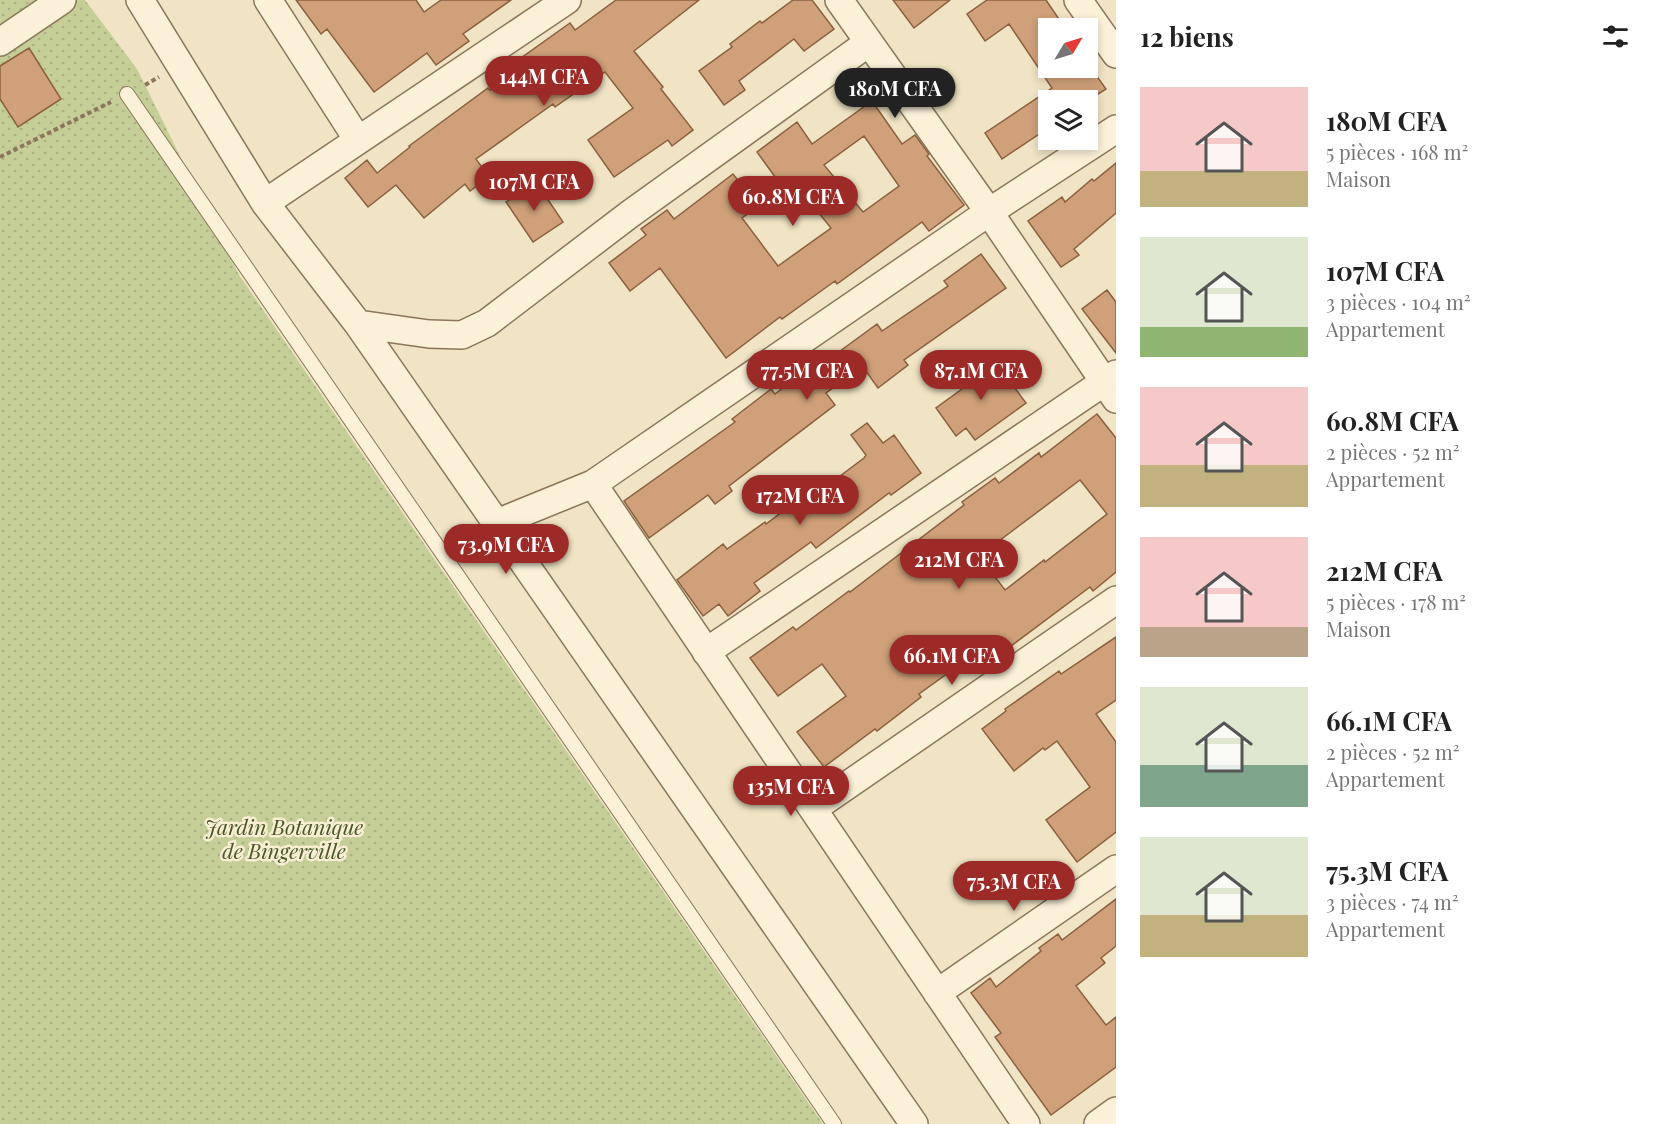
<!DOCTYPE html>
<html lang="fr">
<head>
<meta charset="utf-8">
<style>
	body { margin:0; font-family:"Playfair Display",serif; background:#f2f2f2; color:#222; height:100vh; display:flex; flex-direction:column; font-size:22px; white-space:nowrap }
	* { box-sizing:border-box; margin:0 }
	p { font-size:20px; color:#767676 }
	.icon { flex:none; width:33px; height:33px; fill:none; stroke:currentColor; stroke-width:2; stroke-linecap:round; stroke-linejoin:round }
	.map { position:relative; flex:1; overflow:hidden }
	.details { display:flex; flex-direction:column; background:#fff; width:540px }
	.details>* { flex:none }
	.needle { width:39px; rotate:52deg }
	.buttons { position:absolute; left:1038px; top:18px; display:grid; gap:12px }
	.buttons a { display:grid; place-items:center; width:60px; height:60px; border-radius:0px; background:#fff; box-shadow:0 3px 9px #0003; font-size:30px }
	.price { position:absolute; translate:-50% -51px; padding:0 14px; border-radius:21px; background:#9c2b28; color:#fff; font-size:20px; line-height:39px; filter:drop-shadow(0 2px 3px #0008) }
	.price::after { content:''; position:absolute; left:50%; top:36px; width:18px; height:14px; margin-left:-9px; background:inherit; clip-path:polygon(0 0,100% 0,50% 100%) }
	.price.on { background:#222; color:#fff }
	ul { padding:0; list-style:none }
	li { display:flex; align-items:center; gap:18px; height:150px; padding:0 24px }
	li span { display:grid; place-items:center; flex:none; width:168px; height:120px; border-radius:0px; color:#555 }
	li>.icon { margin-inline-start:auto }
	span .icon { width:72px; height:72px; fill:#fffc; stroke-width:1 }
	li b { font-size:26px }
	h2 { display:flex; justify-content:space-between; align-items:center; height:72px; padding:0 24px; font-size:26px }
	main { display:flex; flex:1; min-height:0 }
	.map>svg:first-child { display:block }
	.green { fill:url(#green-dots) }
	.building { fill:#cfa079; stroke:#8b603f; stroke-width:1.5; fill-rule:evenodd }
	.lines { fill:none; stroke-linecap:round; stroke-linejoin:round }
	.lane-casing { stroke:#8b765a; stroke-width:16 }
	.street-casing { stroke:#8b765a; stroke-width:30 }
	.path { stroke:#8b765a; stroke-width:4; stroke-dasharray:4.5 3; stroke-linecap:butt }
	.lane { stroke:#faf1d8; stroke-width:14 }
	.street { stroke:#faf1d8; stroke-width:27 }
	.labels { text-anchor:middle; stroke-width:5; stroke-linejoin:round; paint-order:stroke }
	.park-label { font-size:21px; font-style:italic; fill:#495824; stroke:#f7eed4 }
</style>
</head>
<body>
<main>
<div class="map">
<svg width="1116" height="1124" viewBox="0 0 1116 1124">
	<defs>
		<pattern id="green-dots" width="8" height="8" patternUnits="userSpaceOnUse" patternTransform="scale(1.5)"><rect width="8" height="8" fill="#c6ce98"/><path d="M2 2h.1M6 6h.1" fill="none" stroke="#abb183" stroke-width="1.8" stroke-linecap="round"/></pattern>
	</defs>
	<rect width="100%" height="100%" fill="#f0e4c4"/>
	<path class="green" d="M0,0h85l52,69 102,206 584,849h-823z"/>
	<path class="building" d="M296,0h120l8,12 17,-12h70l-48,34 6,7 -33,24 -9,-12 -53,39 -47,-63 -6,5z
		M616,0h83l-65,51 29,36 -2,2 32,41 -21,16 -4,-6 -54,37 -26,-37 45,-32 -28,-36 -50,35 -2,-3 -77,55 13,18 -19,14 -5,-7 -41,34 -28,-33 -28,22 -23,-29 22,-18 10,13 33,-26 -1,-1 79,-58 2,2 35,-25 -4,-7 49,-35 5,7z
		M793,0h19l22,29 -30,22 -10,-12 -55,42 6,9 -21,15 -25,-34 33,-24 -2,-3 30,-23 2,2z
		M893,0h57l-36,28z
		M987,0h59l19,28h-17v40h43l15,21 -17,11h-41v28l-46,31 -17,-26 67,-45 -43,-64 -24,17 -18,-27z
		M29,48l32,51 -43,28 -18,-28v-33z
		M872,101l30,43 13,-9 14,19 -2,2 37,49 -35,26 -7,-9 -85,62 -2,-3 -53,38 -2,-2 -54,41 -66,-90 -30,23 -21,-28 37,-28 -5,-6 26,-19 7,9 59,-45 26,32 -17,12 36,48 53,-38 -35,-43 -10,7 -29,-40 40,-30 15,22zM864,136l35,50 -36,26 -39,-47z
		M1116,163v50l-42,36 5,6 -18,12 -33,-46 34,-24 3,5 27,-23 2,2z
		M536,182l27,40 -30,20 -27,-40z
		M981,254l25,34 -102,72 4,5 -30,23 -15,-21 -37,26 9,12 -106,81 3,5 -17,13 -7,-9 -59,43 -25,-37 111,-79 -3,-3 39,-30 4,5 32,-25 3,4 67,-49 5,7 66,-45 -4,-5z
		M1107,290l9,12v51l-34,-44z
		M991,356l35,47 -51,37 -9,-12 -10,8 -20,-28 30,-22 -5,-8z
		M1097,414l19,24v134l-23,19 -3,-4 -87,65 -9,-12 -75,54 2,3 -44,34 -2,-2 -51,38 -27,-35 49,-36 -24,-32 -44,32 -28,-38 43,-31 3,3 53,-39 1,1 114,-87 -2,-3 33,-24 4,5 40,-30 2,4zM1080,480l27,34 -62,48 -1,-2 -39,30 -26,-34z
		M867,423l16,20 11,-8 27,38 -30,22 -2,-2 -73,55 -5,-6 -57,41 6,8 -32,25 -9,-12 -16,12 -26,-36 46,-36 4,5 38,-27 1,2 46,-35 4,5 48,-36 2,-3 -15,-20z
		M1116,637v63l-20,14 20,28v90l-39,30 -31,-42 44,-33 -33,-46 -12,9 -2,-2 -29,23 -32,-42 24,-18 -1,-2 54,-38 2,3z
		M1116,899v47l-15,12 4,5 -29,23 30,39 10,-8v50l-65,48 -56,-78 6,-4 -30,-40 19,-15 6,9 45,-36 -2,-3 19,-14 4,6z"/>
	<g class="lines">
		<g class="lane-casing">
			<path id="lane" d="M127,94l707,1030"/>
		</g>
		<g class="street-casing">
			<path id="street" d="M140,0l125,203 93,121 556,800
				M268,0l90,140
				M839,0l150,212 127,187
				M1078,0l38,54
				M0,42l62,-42
				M265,203l302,-203
				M358,324l71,10 33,1 25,-12 143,-109 238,-171
				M593,484l433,640
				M497,523l96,-39 396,-272 127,-83
				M706,652l410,-278
				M813,809l303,-209
				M937,993l179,-124
				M1098,1124l18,-13"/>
		</g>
		<path class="path" d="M145,85l14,-8
			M0,157l111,-55"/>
		<use href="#lane" class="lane"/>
		<use href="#street" class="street"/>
	</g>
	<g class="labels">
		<g class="park-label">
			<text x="284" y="835">Jardin Botanique<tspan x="284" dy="24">de Bingerville</tspan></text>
		</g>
	</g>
</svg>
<div class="buttons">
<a><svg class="needle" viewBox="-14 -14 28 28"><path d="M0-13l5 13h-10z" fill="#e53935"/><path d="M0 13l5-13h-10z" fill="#767676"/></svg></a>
<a><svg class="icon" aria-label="layers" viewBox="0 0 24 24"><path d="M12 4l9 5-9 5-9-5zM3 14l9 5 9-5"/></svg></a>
</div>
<b class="price" style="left:544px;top:107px">144M CFA</b>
<b class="price on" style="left:895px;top:119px">180M CFA</b>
<b class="price" style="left:534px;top:212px">107M CFA</b>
<b class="price" style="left:793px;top:227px">60.8M CFA</b>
<b class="price" style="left:807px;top:401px">77.5M CFA</b>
<b class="price" style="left:981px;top:401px">87.1M CFA</b>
<b class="price" style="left:800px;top:526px">172M CFA</b>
<b class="price" style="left:506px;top:575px">73.9M CFA</b>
<b class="price" style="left:959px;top:590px">212M CFA</b>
<b class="price" style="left:952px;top:686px">66.1M CFA</b>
<b class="price" style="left:791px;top:817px">135M CFA</b>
<b class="price" style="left:1014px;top:912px">75.3M CFA</b>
</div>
<section class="details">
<h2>12 biens<svg class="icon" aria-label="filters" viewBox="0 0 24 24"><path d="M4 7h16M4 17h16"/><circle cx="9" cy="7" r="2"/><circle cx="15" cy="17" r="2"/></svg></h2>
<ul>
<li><span style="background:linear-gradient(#f6c9c9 70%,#c2b280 0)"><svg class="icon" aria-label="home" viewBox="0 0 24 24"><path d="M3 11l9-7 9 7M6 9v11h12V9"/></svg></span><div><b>180M CFA</b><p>5 pièces · 168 m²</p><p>Maison</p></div></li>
<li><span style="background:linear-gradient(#dfe7d0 75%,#8fb573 0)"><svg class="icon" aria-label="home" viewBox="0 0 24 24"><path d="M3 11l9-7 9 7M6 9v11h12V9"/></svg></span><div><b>107M CFA</b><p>3 pièces · 104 m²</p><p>Appartement</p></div></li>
<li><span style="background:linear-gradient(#f6c9c9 65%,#c2b280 0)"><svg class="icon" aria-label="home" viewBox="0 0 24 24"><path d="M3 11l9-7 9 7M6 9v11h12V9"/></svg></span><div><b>60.8M CFA</b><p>2 pièces · 52 m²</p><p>Appartement</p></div></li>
<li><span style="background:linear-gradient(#f6c9c9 75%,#b9a48a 0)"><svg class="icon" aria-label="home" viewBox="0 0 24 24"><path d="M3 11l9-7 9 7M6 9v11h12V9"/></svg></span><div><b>212M CFA</b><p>5 pièces · 178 m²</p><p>Maison</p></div></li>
<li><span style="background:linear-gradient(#dfe7d0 65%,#7fa58c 0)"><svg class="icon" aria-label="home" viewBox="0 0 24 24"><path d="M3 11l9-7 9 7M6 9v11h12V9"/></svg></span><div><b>66.1M CFA</b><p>2 pièces · 52 m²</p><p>Appartement</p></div></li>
<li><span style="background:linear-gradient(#dfe7d0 65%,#c2b280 0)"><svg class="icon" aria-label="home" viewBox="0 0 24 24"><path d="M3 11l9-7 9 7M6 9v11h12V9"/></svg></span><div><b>75.3M CFA</b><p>3 pièces · 74 m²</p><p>Appartement</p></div></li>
</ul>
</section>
</main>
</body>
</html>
